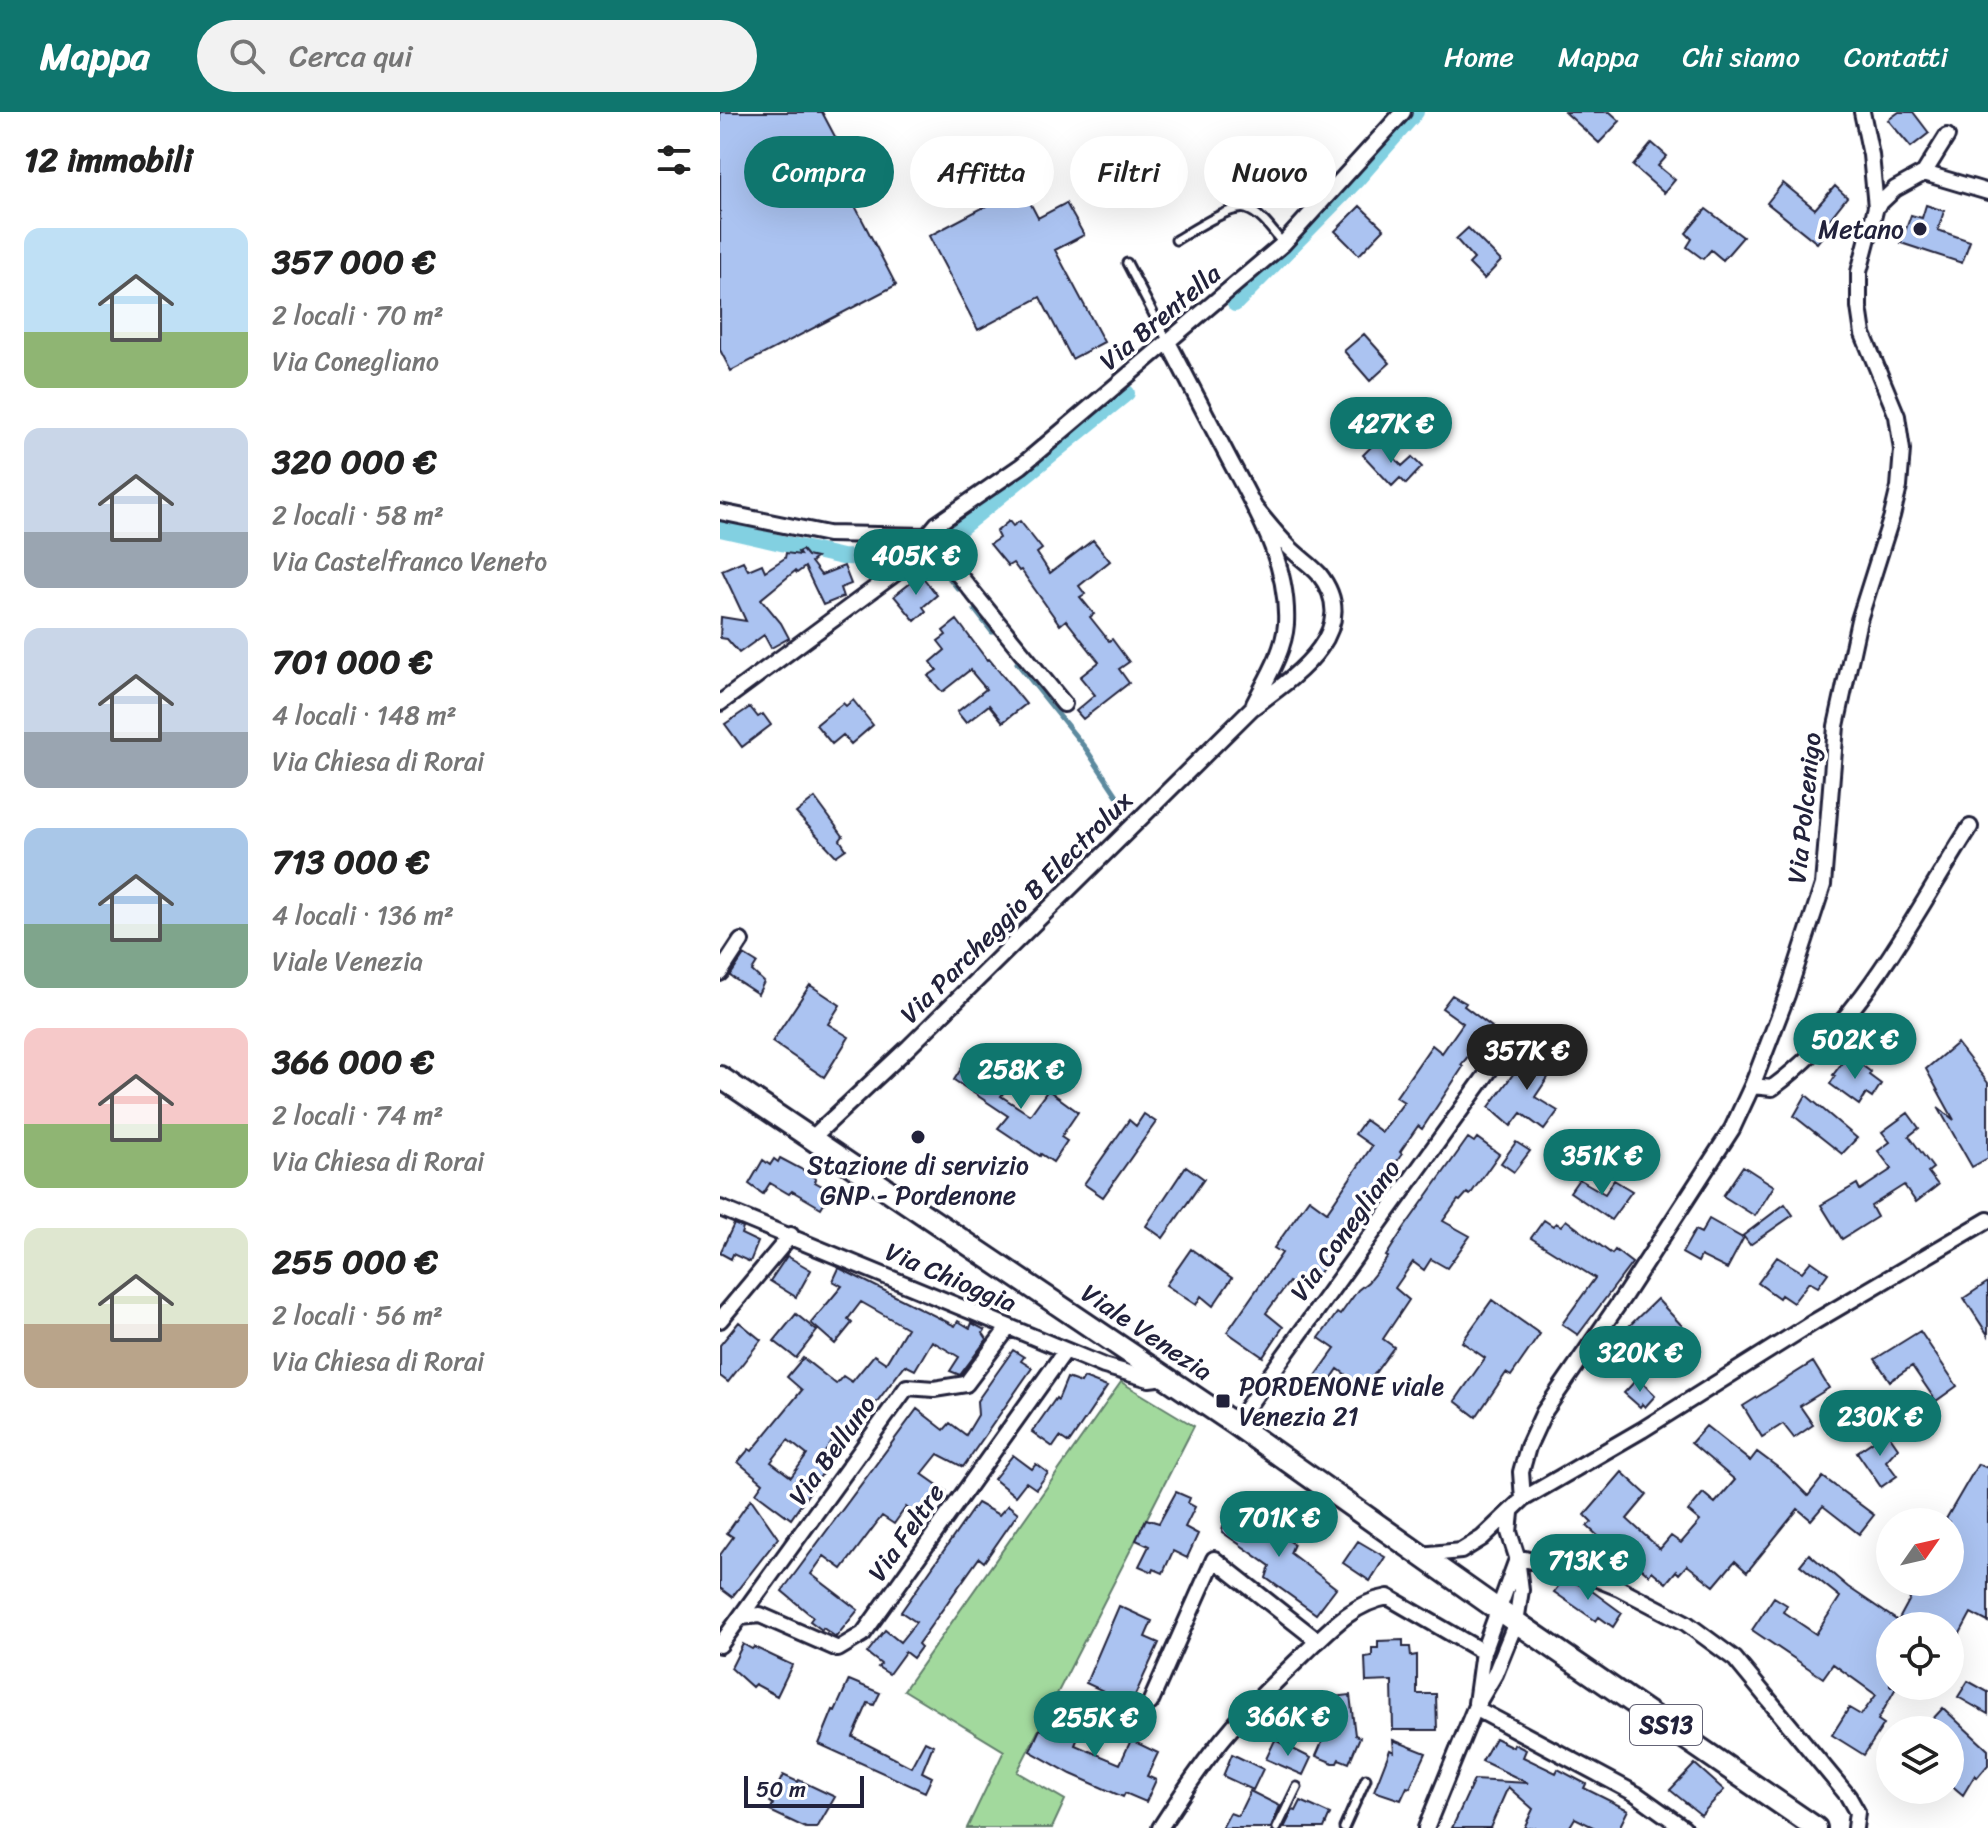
<!DOCTYPE html>
<html lang="it">
<head>
<meta charset="utf-8">
<style>
	body { margin:0; font-family:Sriracha,sans-serif; background:#f2f2f2; color:#222; height:100vh; display:flex; flex-direction:column; font-size:30px; white-space:nowrap }
	* { box-sizing:border-box; margin:0 }
	p { font-size:26px; color:#767676 }
	.icon { flex:none; width:44px; height:44px; fill:none; stroke:currentColor; stroke-width:2; stroke-linecap:round; stroke-linejoin:round }
	.map { position:relative; flex:1; overflow:hidden }
	.details { display:flex; flex-direction:column; background:#fff; width:720px }
	.details>* { flex:none }
	.top-card { position:absolute; left:24px; top:24px; width:760px; height:72px; display:flex; gap:16px }
	.needle { width:52px; rotate:56deg }
	.tools { position:absolute; left:1156px; top:1396px; display:grid; gap:16px }
	.tools a { display:grid; place-items:center; width:88px; height:88px; border-radius:50%; background:#fff; box-shadow:0 8px 32px #0002; font-size:40px }
	.scale { position:absolute; left:24px; bottom:20px; width:120px; box-sizing:border-box; padding-left:8px; border:4px solid #22223b; border-top:0; font-size:22px; line-height:28px; white-space:nowrap; color:#22223b; -webkit-text-stroke:6px #fff; paint-order:stroke }
	.price { position:absolute; translate:-50% -68px; padding:0 18px; border-radius:28px; background:#0f766e; color:#fff; font-size:26px; line-height:52px; filter:drop-shadow(0 2px 4px #0008) }
	.price::after { content:''; position:absolute; left:50%; top:48px; width:24px; height:18px; margin-left:-12px; background:inherit; clip-path:polygon(0 0,100% 0,50% 100%) }
	.price.current { background:#222; color:#fff }
	ul { padding:0; list-style:none }
	li { display:flex; align-items:center; gap:24px; height:200px; padding:0 24px }
	li span { display:grid; place-items:center; flex:none; width:224px; height:160px; border-radius:16px; color:#555 }
	li>.icon { margin-inline-start:auto }
	span .icon { width:96px; height:96px; fill:#fffc; stroke-width:1 }
	li b { font-size:34px }
	h2 { display:flex; justify-content:space-between; align-items:center; height:96px; padding:0 24px; font-size:34px }
	.pill { padding:0 28px; border-radius:36px; background:#fff; box-shadow:0 8px 32px #0002; font-size:28px; line-height:72px }
	.pill.current { background:#0f766e; color:#fff }
	header { display:flex; align-items:center; gap:48px; box-sizing:border-box; height:112px; padding:0 40px; background:#0f766e; color:#fff }
	header strong { font-size:38px }
	nav { display:flex; gap:44px; margin-inline-start:auto; font-size:28px }
	.search { width:560px; height:72px; background:#f2f2f2; display:flex; align-items:center; gap:20px; box-sizing:border-box; padding:0 28px; border-radius:44px; color:#767676; font-size:30px }
	main { display:flex; flex:1; min-height:0 }
	.map>svg:first-child { display:block }
	.green { fill:#a2d99d; stroke:#627e6c; stroke-width:2 }
	.lines { fill:none; stroke-linecap:round; stroke-linejoin:round }
	.stream { stroke:#5c8a9f; stroke-width:5 }
	.canal { stroke:#82d0e1; stroke-width:16 }
	.building { fill:#abc3f1; stroke:#22223b; stroke-width:2; fill-rule:evenodd }
	.service-casing { stroke:#22223b; stroke-width:13 }
	.minor-casing { stroke:#22223b; stroke-width:20 }
	.primary-casing { stroke:#22223b; stroke-width:26 }
	.service { stroke:#fff; stroke-width:7 }
	.minor { stroke:#fff; stroke-width:14 }
	.primary { stroke:#fff; stroke-width:20 }
	.poi-dot { fill:#22223b; stroke:#fff; stroke-width:3 }
	.labels { text-anchor:middle; stroke-width:7; stroke-linejoin:round; paint-order:stroke }
	.shield { fill:#fff; stroke:#646476; stroke-width:2 }
	.shield-label { font-size:24px; font-weight:bold; fill:#22223b }
	.poi-label { font-size:26px; fill:#22223b; stroke:#fff; text-anchor:end }
	.street-label { font-size:26px; fill:#22223b; stroke:#fff }
</style>
</head>
<body>
<header>
<strong>Mappa</strong>
<div class="search"><svg class="icon" aria-label="search" viewBox="0 0 24 24"><circle cx="10" cy="10" r="6"/><path d="M15 15l6 6"/></svg>Cerca qui</div>
<nav><a>Home</a><a>Mappa</a><a>Chi siamo</a><a>Contatti</a></nav>
</header>
<main>
<section class="details">
<h2>12 immobili<svg class="icon" aria-label="filters" viewBox="0 0 24 24"><path d="M4 7h16M4 17h16"/><circle cx="9" cy="7" r="2"/><circle cx="15" cy="17" r="2"/></svg></h2>
<ul>
<li><span style="background:linear-gradient(#bfe0f5 65%,#8fb573 0)"><svg class="icon" aria-label="home" viewBox="0 0 24 24"><path d="M3 11l9-7 9 7M6 9v11h12V9"/></svg></span><div><b>357 000 €</b><p>2 locali · 70 m²</p><p>Via Conegliano</p></div></li>
<li><span style="background:linear-gradient(#c9d6e8 65%,#9aa5b1 0)"><svg class="icon" aria-label="home" viewBox="0 0 24 24"><path d="M3 11l9-7 9 7M6 9v11h12V9"/></svg></span><div><b>320 000 €</b><p>2 locali · 58 m²</p><p>Via Castelfranco Veneto</p></div></li>
<li><span style="background:linear-gradient(#c9d6e8 65%,#9aa5b1 0)"><svg class="icon" aria-label="home" viewBox="0 0 24 24"><path d="M3 11l9-7 9 7M6 9v11h12V9"/></svg></span><div><b>701 000 €</b><p>4 locali · 148 m²</p><p>Via Chiesa di Rorai</p></div></li>
<li><span style="background:linear-gradient(#a9c7e8 60%,#7fa58c 0)"><svg class="icon" aria-label="home" viewBox="0 0 24 24"><path d="M3 11l9-7 9 7M6 9v11h12V9"/></svg></span><div><b>713 000 €</b><p>4 locali · 136 m²</p><p>Viale Venezia</p></div></li>
<li><span style="background:linear-gradient(#f6c9c9 60%,#8fb573 0)"><svg class="icon" aria-label="home" viewBox="0 0 24 24"><path d="M3 11l9-7 9 7M6 9v11h12V9"/></svg></span><div><b>366 000 €</b><p>2 locali · 74 m²</p><p>Via Chiesa di Rorai</p></div></li>
<li><span style="background:linear-gradient(#dfe7d0 60%,#b9a48a 0)"><svg class="icon" aria-label="home" viewBox="0 0 24 24"><path d="M3 11l9-7 9 7M6 9v11h12V9"/></svg></span><div><b>255 000 €</b><p>2 locali · 56 m²</p><p>Via Chiesa di Rorai</p></div></li>
</ul>
</section>
<div class="map">
<svg width="1268" height="1716" viewBox="0 0 1268 1716">
	<rect width="100%" height="100%" fill="#fff"/>
	<filter id="ink" filterUnits="userSpaceOnUse"><feTurbulence type="fractalNoise" baseFrequency=".0125" numOctaves="2"/><feDisplacementMap in="SourceGraphic" scale="16" xChannelSelector="R" yChannelSelector="G"/><feConvolveMatrix kernelMatrix="1 2 1 2 8 2 1 2 1" color-interpolation-filters="sRGB"/></filter>
	<g filter="url(#ink)">
		<path class="green" d="M401,1270l73,44 -177,346 48,28 -13,28h-85l37,-77 -100,-61z"/>
		<g class="lines">
			<path class="stream" d="M214,447l24,30
				M255,498l17,22
				M297,551l69,86 40,60"/>
			<path class="canal" d="M515,192l121,-123 60,-69
				M0,417l122,28 46,1
				M226,428l181,-147"/>
		</g>
		<path class="building" d="M0,0h102l44,83 -13,7 43,83 -165,86 -11,-21z
			M845,0h45l10,9 -21,22z
			M1179,0h14l16,21 -18,14 -23,-27z
			M932,31l15,13 -9,10 17,14 -11,13 -31,-27z
			M1063,71l32,26 20,-23 12,11 -18,23 4,3 -16,20 -50,-40z
			M302,75l16,31 28,-15 18,32 -29,15 49,92 -32,17 -32,-62 -62,33 -49,-94z
			M1206,93l18,6 -6,19 32,11 -8,22 -61,-20 10,-28 11,3z
			M640,94l24,23 -25,26 -24,-24z
			M986,97l37,28 -20,23 -12,-10 -8,9 -16,-12 5,-8 -6,-6z
			M748,116l33,33 -17,18 -15,-15 5,-5 -18,-20z
			M644,222l26,29 -20,18 -26,-30z
			M658,328l24,26 10,-9 10,10 -16,17 -6,-6 -8,8 -29,-31z
			M289,409l4,5 7,-5 22,28 -5,4 13,20 43,-33 17,21 -31,25 6,8 -5,3 14,17 -4,3 19,24 3,-2 17,23 -10,7 10,14 -46,36 -7,-8 19,-16 -15,-18 19,-15 -33,-42 -6,5 -39,-55 -2,1 -6,-8 -5,3 -18,-22 9,-6 -3,-6z
			M82,438l5,6 9,2 -5,4 10,13 23,-9 7,18 -11,4 3,9 -20,8 -18,-38 -8,6 -2,-2 -34,28 20,24 8,15 -18,10 -7,-13 -25,18 -12,-14 -7,-1 1,-21 25,4 -24,-51 21,-9 5,9 14,-6 3,7 20,-13 1,-5 14,2 -2,-3z
			M201,463l16,20 -14,12 3,4 -11,10 -21,-25z
			M237,508l30,40 2,-1 37,45 -23,18 -14,-17 -23,18 -9,-11 29,-23 -16,-19 -28,22 -14,-16 9,-6 -6,-8 14,-12 -7,-9 8,-6 -3,-4z
			M133,588l20,25 -22,19 -8,-9 -11,9 -16,-19 27,-22 3,3z
			M30,595l8,10 5,-3 8,11 -29,22 -17,-23z
			M95,686l28,38 -3,4 6,9 -10,7 -40,-43z
			M24,843l13,8 -5,8 12,11 -6,12 -28,-18z
			M90,873l30,20 -12,19 21,13 -25,40 -52,-35z
			M732,883l14,8 -2,3 28,21 -31,38 2,2 -41,62 -4,-3 -18,26 2,2 -28,40 2,1 -20,33 -2,-2 -22,27 -25,38 -18,-9 -23,31 17,14 -20,30 -36,-25 55,-79 -8,-5 35,-49 18,13 45,-66 -17,-12 10,-14 17,12 22,-30 -8,-5 36,-52 10,8 21,-30 -21,-15z
			M1237,931l31,40v75l-16,9 -34,-60 16,13 -28,-51z
			M813,935l24,17 -22,33 23,14 -14,19 -23,-17 -10,13 -22,-19z
			M1128,943l23,17 -2,3 12,9 -9,14 -6,-4 -7,11 -29,-21 5,-8 -2,-1z
			M248,946l10,6 4,-4 30,22 -11,14 29,19 18,-25 30,22 -17,25 6,4 -14,21 -12,-8 -1,2 -42,-28 10,-12 -54,-36z
			M1086,983l51,43 -15,16 -48,-38z
			M1188,1001l11,15 -10,8 24,32 -5,4 10,13 -22,17 -12,-17 -33,21 6,11 -35,22 -21,-34 36,-21 3,6 32,-21 -14,-18 12,-9 -8,-10z
			M424,1002l12,8 -53,75 -19,-13 45,-64 7,6z
			M748,1026l6,4 3,-4 22,16 -29,41 -3,-2 -7,8 -2,-1 -15,21 27,15 -23,32 -16,-9 -7,11 -11,-8 -18,26 14,12 -26,39 11,8 -30,41 -26,-19 -11,16 -12,-8 20,-28 -16,-11 18,-25 3,2 18,-25 10,-8 20,-25 -2,-1 18,-28z
			M796,1030l14,9 -16,21 -13,-9z
			M60,1046l21,11 15,10 -1,3 16,9 -10,17 -29,-17 -3,3 -19,-11 -7,11 -14,-10 14,-24 7,5 4,-6 4,3z
			M466,1054l18,13 -41,59 -17,-12z
			M1023,1054l31,20 -19,30 -32,-20z
			M859,1067l26,15 9,-14 18,11 -21,29 -41,-28z
			M1065,1092l8,11 -43,30 -6,-8 -17,32 -26,-13 -3,6 -16,-9 13,-23 6,3 8,-14 32,18z
			M824,1108l9,6 3,-3 5,3 5,-6 46,34 3,-4 17,13 -54,72 -16,-11 33,-46 -64,-40z
			M14,1112l9,4 -2,6 17,8 -8,20 -17,-8 -2,5 -11,-6z
			M471,1137l41,29 -19,28 -12,-10 -5,9 -30,-20z
			M67,1144l24,14 -15,27 -26,-16z
			M1057,1145l25,15 9,-11 17,12 -10,14 -9,-5 -16,21 -12,-8 -2,3 -21,-15z
			M119,1156l116,58 3,-5 12,7 2,-5 13,7 -2,3 4,6 -27,36 -10,-4 9,-14 -27,-16 -17,29 -10,-5 -49,64 -1,-2 -9,12 -8,-6 -15,22 8,6 -40,58 -35,-26 7,-10 -25,-21 11,-13 3,2 50,-61 -15,-13 16,-19 33,26 7,-8 9,6 22,-27 12,8 21,-35 -46,-26 -13,17 4,4 -17,21 -24,-21 31,-37 -9,-5zM68,1328l19,15 -16,22 -20,-15z
			M1268,1170v53l-24,-37z
			M937,1187l28,30 -23,23 -17,-18 -7,7 -12,-12z
			M772,1188l48,34 -29,42 -5,-3 -30,44 -21,-16 30,-43 -23,-16z
			M76,1202l21,17 -21,27 -22,-17z
			M19,1210l22,18 -33,42 -8,-6v-31z
			M1200,1219l37,55 -21,15 -24,-35 -22,15 -15,-22z
			M293,1238l11,7 -3,4 11,7 -69,99 -25,-13 -16,20 24,17 -23,30 -17,-14 -12,17 -12,-8 -40,53 -18,-13 -13,18 47,36 -22,27 -13,-9 -1,2 -12,-9 3,-4 -31,-26 135,-182 27,21 6,-7 16,12 12,-20 -1,-14z
			M1093,1250l16,26 -29,18 13,19 -19,13 -11,-14 -21,13 -19,-31z
			M347,1266l14,5 3,-5 23,9 -38,56 -9,-6 -7,10 -21,-15 24,-34 2,2z
			M918,1266l17,18 -10,11 -3,-3 -2,3 -16,-14z
			M986,1314l44,35 7,-9 27,20 24,24 15,-19 51,38 -15,19 -36,-28 -12,14 -13,-11 -51,63 -12,-11 -21,25 -27,-21 -8,9 -3,-3 -10,12 -14,-12 -3,4 -21,-19 -7,8 -15,-13 4,-4 -23,-21 5,-4 -7,-7 37,-43 25,23 -20,24 33,30 11,-13 10,7 19,-22 -12,-10 15,-18 12,10 20,-23 -44,-37z
			M1167,1320l11,16 -12,13 11,15 -16,11 -24,-35z
			M293,1343l19,14 4,-5 12,9 -12,16 -10,-7 -11,14 -21,-17z
			M1258,1352l10,4v154l-17,-9 -21,39v-26h-60v60h7l-19,34 6,4 -20,31 -32,-20 17,-27 12,7 15,-20 -43,-31 -10,14 -71,-48 22,-33 13,8 -4,7 33,22 24,-37 -40,-32 9,-11 39,33 50,34 13,-24 -8,-4 6,-11h41v-60l-4,-3z
			M456,1380l14,6 -2,5 7,4 -10,20 13,7 -11,24 -14,-7 -10,22 -9,-4 -1,3 -14,-6 10,-20 -13,-6 10,-21 13,4z
			M31,1387l27,39 -46,59 -12,-9v-33l13,-18 -6,-4z
			M257,1391l22,12 9,-10 10,8 -34,49 -5,-4 -61,86 3,3 -8,11 -8,-6 -16,22 -11,-7 3,-3 -14,-11 18,-23 15,12 16,-20 -15,-10z
			M519,1394l35,20 -1,4 21,14 -4,9 46,35 -20,26 -50,-36 4,-12 -48,-34 1,-6z
			M638,1429l27,16 -15,24 -27,-18z
			M842,1469l14,2 16,8 30,22 -9,14 -14,-10 -3,4 -42,-29z
			M399,1494l33,15 -7,16 14,6 -28,61 -45,-21z
			M683,1528v7h7l1,9 6,-1v39h19l1,36h-44l-1,-49 -26,1 -1,-25 7,-1v-8h6v-7z
			M23,1532l9,5 2,-2 38,18 -15,31 -22,-12 -3,3 -21,-19z
			M129,1568l31,13 -6,12 -6,-2 -15,34 58,30 14,-26 8,4 -11,27 10,5 -7,15 -106,-48 14,-34 2,1z
			M1248,1569l20,11v22l-30,-17z
			M630,1583l5,40 5,2 -11,26 -10,-4 -2,4h-4l-17,-7 14,-32 -11,1 -3,-26z
			M338,1596l27,13 -10,24 45,19 11,-24 27,13 -11,23 9,4 -10,22 -21,-9 -2,4 -52,-23 -41,-23 10,-22 7,3z
			M1223,1596l45,42v15l-11,13 -2,-3 -12,20 -13,-11v-54h-13l-8,-7z
			M775,1626l18,9 1,-3 12,6 -3,7 33,16 2,-4 28,15 -2,4 44,22 -9,18h-24l-20,-10 -6,10h-45l9,-19 -25,-22 -18,41h-38l22,-48 54,3 -46,-22z
			M555,1628l36,18 -8,17 -37,-16z
			M673,1628l33,13 -16,35 -3,-1 -6,13 -27,-9 16,-41 4,2z
			M512,1642l31,15 -10,21 -30,-14z
			M975,1652l29,26 -23,25 -31,-25z
			M63,1663l15,7 1,-2 36,17 -18,31h-11l-36,-17 3,-7 -3,-2z
			M530,1679l30,15 -9,22h-49l8,-15 8,3z
			M581,1689l29,13 -6,14h-40l9,-18 3,1z"/>
		<g class="lines">
			<g class="service-casing">
				<path id="service" d="M456,128c14,-8 54,-35 70,-31 15,4 28,24 37,35
					M407,151l41,79
					M557,1716l20,-41
					M624,1716l22,-49"/>
			</g>
			<g class="minor-casing">
				<path id="minor" d="M1204,61l23,-37
					M1156,95l19,-18 29,-16 64,19
					M448,230c20,39 40,77 60,115 28,53 61,106 58,167 -2,28 -20,56 -32,80
					M0,400l108,22 99,2 137,168
					M0,591l177,-131 40,-48 84,-58 262,-222 120,-132
					M0,861l21,-32
					M1032,974l20,2c90,-66 139,-169 198,-261
					M92,1026l97,-91 343,-339c41,-30 112,-77 67,-134 -9,-10 -22,-18 -32,-29 -11,-11 -21,-24 -32,-37
					M0,1096l384,158 45,13 17,-2
					M0,1208l71,-85
					M515,1312l259,-360
					M803,1387l-2,-27 7,-25 16,-35 80,-116 108,-167 20,-43 35,-91 36,-110 13,-159 23,-106 33,-104 7,-29 3,-37 -5,-34 -34,-82 -4,-27v-35l17,-65 -5,-52 -9,-43
					M700,1443l41,-4 21,-13 41,-39 119,-69 172,-108 174,-102
					M797,1445l75,20 27,11 67,35 49,36 113,137 9,16 -2,16
					M21,1505l19,-2 78,34 25,-15 202,-283
					M0,1533l187,-258 27,2 32,-5 42,-56
					M430,1591l64,-144 104,82
					M756,1591l7,-51 33,-90
					M755,1596l161,86 48,34
					M440,1716c22,-34 45,-69 71,-99 23,-27 48,-51 73,-75 25,-24 49,-51 84,-57l95,55
					M706,1716l49,-120 20,-34 21,-52 5,-32 -4,-33 -8,-25 2,-19"/>
			</g>
			<g class="primary-casing">
				<path id="primary" d="M0,965l515,347 262,185 319,219"/>
			</g>
			<use href="#service" class="service"/>
			<use href="#minor" class="minor"/>
			<use href="#primary" class="primary"/>
		</g>
	</g>
	<g class="poi-dot">
		<circle cx="1200" cy="117" r="8"/>
		<circle cx="198" cy="1025" r="8"/>
		<rect x="495" y="1281" width="16" height="16" rx="4"/>
	</g>
	<g class="labels">
		<rect class="shield" x="910" y="1593" width="72" height="40" rx="6"/>
		<g class="shield-label">
			<text x="946" y="1621">SS13</text>
		</g>
		<g class="poi-label">
			<text x="1184" y="126">Metano</text>
			<text x="198" y="1062" text-anchor="middle">Stazione di servizio<tspan x="198" dy="30">GNP - Pordenone</tspan></text>
			<text x="519" y="1283" text-anchor="start">PORDENONE viale<tspan x="519" dy="30">Venezia 21</tspan></text>
		</g>
		<g class="street-label">
			<text transform="translate(440 205) rotate(-40)" y="9">Via Brentella</text>
			<text transform="translate(1084 696) rotate(-84)" y="9">Via Polcenigo</text>
			<text transform="translate(296 795) rotate(-45)" y="9">Via Parcheggio B Electrolux</text>
			<text transform="translate(625 1118) rotate(-54)" y="9">Via Conegliano</text>
			<text transform="translate(231 1165) rotate(23)" y="9">Via Chioggia</text>
			<text transform="translate(427 1220) rotate(34)" y="9">Viale Venezia</text>
			<text transform="translate(112 1338) rotate(-54)" y="9">Via Belluno</text>
			<text transform="translate(186 1420) rotate(-55)" y="9">Via Feltre</text>
		</g>
	</g>
</svg>
<div class="tools">
<a><svg class="needle" viewBox="-14 -14 28 28"><path d="M0-13l5 13h-10z" fill="#e53935"/><path d="M0 13l5-13h-10z" fill="#767676"/></svg></a>
<a><svg class="icon" aria-label="locate" viewBox="0 0 24 24"><circle cx="12" cy="12" r="6"/><path d="M12 2v4M12 18v4M2 12h4M18 12h4"/></svg></a>
<a><svg class="icon" aria-label="layers" viewBox="0 0 24 24"><path d="M12 4l9 5-9 5-9-5zM3 14l9 5 9-5"/></svg></a>
</div>
<div class="scale">50 m</div>
<b class="price" style="left:671px;top:353px">427K €</b>
<b class="price" style="left:196px;top:485px">405K €</b>
<b class="price" style="left:1135px;top:969px">502K €</b>
<b class="price current" style="left:807px;top:980px">357K €</b>
<b class="price" style="left:301px;top:999px">258K €</b>
<b class="price" style="left:882px;top:1085px">351K €</b>
<b class="price" style="left:920px;top:1282px">320K €</b>
<b class="price" style="left:1160px;top:1346px">230K €</b>
<b class="price" style="left:559px;top:1447px">701K €</b>
<b class="price" style="left:868px;top:1490px">713K €</b>
<b class="price" style="left:568px;top:1646px">366K €</b>
<b class="price" style="left:375px;top:1647px">255K €</b>
<div class="top-card">
<a class="pill current">Compra</a>
<a class="pill">Affitta</a>
<a class="pill">Filtri</a>
<a class="pill">Nuovo</a>
</div>
</div>
</main>
</body>
</html>
